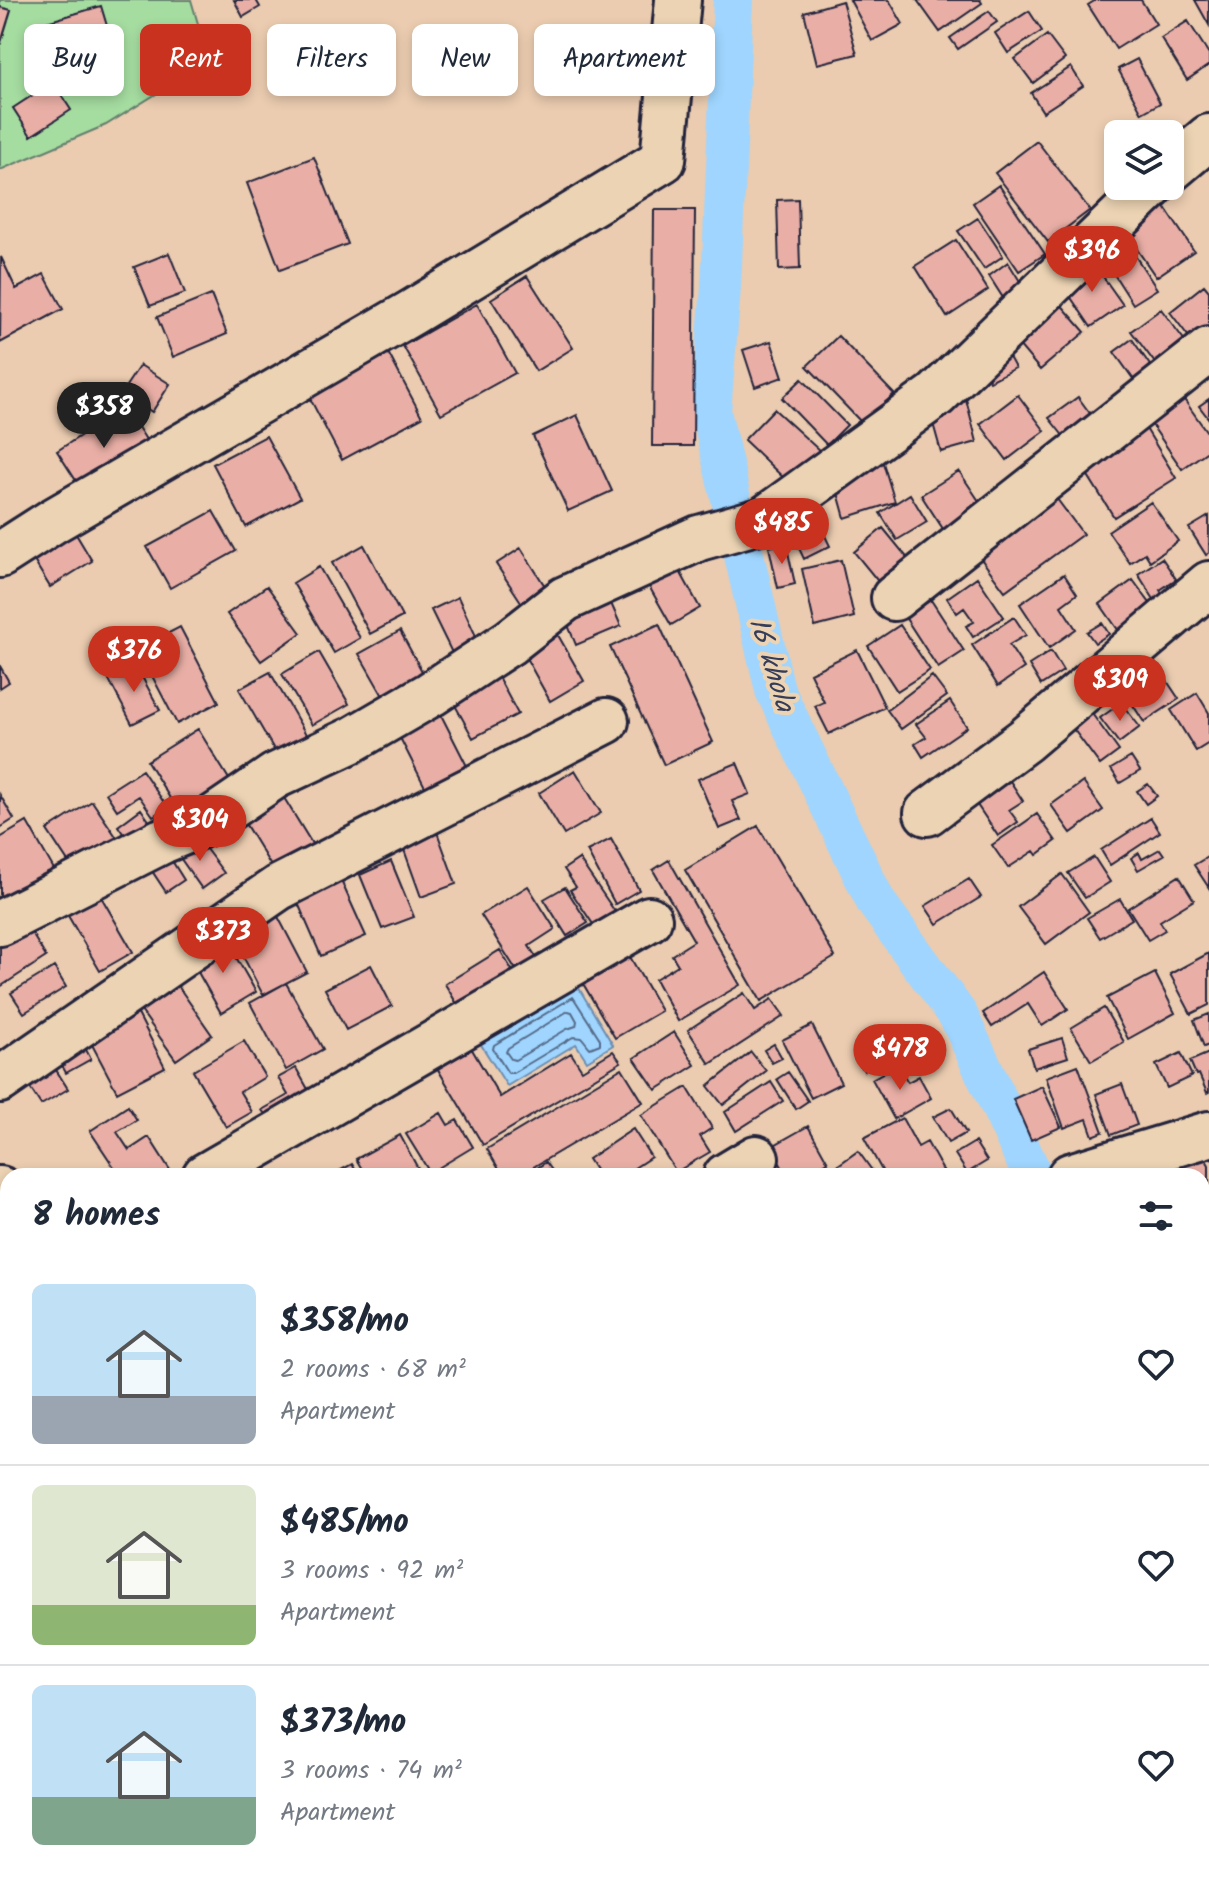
<!DOCTYPE html>
<html lang="en">
<head>
<meta charset="utf-8">
<style>
	body { margin:0; font-family:Kalam,sans-serif; background:#f2f2f3; color:#1f2937; height:100vh; display:flex; flex-direction:column; font-size:30px; white-space:nowrap }
	* { box-sizing:border-box; margin:0 }
	p { font-size:26px; color:#747a83 }
	.icon { flex:none; width:44px; height:44px; fill:none; stroke:currentColor; stroke-width:2; stroke-linecap:round; stroke-linejoin:round }
	.map { position:relative; flex:1; overflow:hidden }
	.side { position:absolute; left:0px; top:1168px; width:1210px; height:714px; display:flex; flex-direction:column; background:#fff; border-radius:24px 24px 0 0; box-shadow:0 4px 12px #0003 }
	.side>* { flex:none }
	.hud { position:absolute; left:24px; top:24px; width:800px; height:72px; display:flex; gap:16px }
	.buttons { position:absolute; left:1104px; top:120px; display:grid; gap:16px }
	.buttons a { display:grid; place-items:center; width:80px; height:80px; border-radius:12px; background:#fff; box-shadow:0 4px 12px #0003; font-size:40px }
	.price { position:absolute; translate:-50% -68px; padding:0 18px; border-radius:28px; background:#c8321e; color:#fff; font-size:26px; line-height:52px; filter:drop-shadow(0 2px 4px #0008) }
	.price::after { content:''; position:absolute; left:50%; top:48px; width:24px; height:18px; margin-left:-12px; background:inherit; clip-path:polygon(0 0,100% 0,50% 100%) }
	.price.on { background:#222; color:#fff }
	ul { padding:0; list-style:none }
	li { display:flex; align-items:center; gap:24px; height:200px; padding:0 32px }
	li+li { border-top:2px solid #e0e1e3 }
	li span { display:grid; place-items:center; flex:none; width:224px; height:160px; border-radius:12px; color:#555 }
	li>.icon { margin-inline-start:auto }
	span .icon { width:96px; height:96px; fill:#fffc; stroke-width:1 }
	li b { font-size:34px }
	h2 { display:flex; justify-content:space-between; align-items:center; height:96px; padding:0 32px; font-size:34px }
	.pill { padding:0 28px; border-radius:12px; background:#fff; box-shadow:0 4px 12px #0003; font-size:28px; line-height:72px }
	.pill.on { background:#c8321e; color:#fff }
	.map>svg:first-child { display:block }
	.green { fill:#a5dca0; stroke:#647f6e; stroke-width:2 }
	.water { fill:#9fd5fe; stroke:#6d8db0; stroke-width:2 }
	.lines { fill:none; stroke-linecap:round; stroke-linejoin:round }
	.shore { stroke:#546a89; stroke-width:2 }
	.canal { stroke:#9fd5fe; stroke-width:40 }
	.building { fill:#e9afa6; stroke:#22223b; stroke-width:2 }
	.street-casing { stroke:#22223b; stroke-width:50 }
	.secondary-casing { stroke:#22223b; stroke-width:50 }
	.street { stroke:#ebd3b3; stroke-width:44 }
	.secondary { stroke:#ebd3b3; stroke-width:44 }
	.labels { text-anchor:middle; stroke-width:8; stroke-linejoin:round; paint-order:stroke }
	.water-label { font-size:28px; font-style:italic; fill:#353d58; stroke:#ebd3b3 }
</style>
</head>
<body>
<div class="map">
<svg width="1209" height="1881" viewBox="0 0 1209 1881">
	<rect width="100%" height="100%" fill="#ebccb0"/>
	<filter id="ink" filterUnits="userSpaceOnUse"><feTurbulence type="fractalNoise" baseFrequency=".0125" numOctaves="2"/><feDisplacementMap in="SourceGraphic" scale="16" xChannelSelector="R" yChannelSelector="G"/><feConvolveMatrix kernelMatrix="1 2 1 2 8 2 1 2 1" color-interpolation-filters="sRGB"/></filter>
	<g filter="url(#ink)">
		<path class="green" d="M0,0h191l18,61 -103,64 -106,45z
			M771,1874h190l-11,7h-190z"/>
		<path class="water" d="M577,985l36,60 -26,16 -11,-17 -69,42 -27,-43z"/>
		<g class="lines">
			<path class="shore" d="M573,997l27,42v5l-10,4 -8,-10 -9,-1 -60,36h-5l-15,-24 1,-4z
				M568,1011l4,1 5,9 -1,5 -9,3 -52,31 -4,-1 -5,-7 2,-4z"/>
			<path class="canal" d="M733,0l-12,287 -10,125 64,278 101,212 82,113 75,161
				M1056,1874l1,7"/>
		</g>
		<path class="building" d="M234,0h22l4,7 -17,10z
			M850,0h39l14,24 -31,17z
			M917,0h63l2,3 -42,29z
			M1096,0h45l15,24 -40,25 -28,-44z
			M1195,0h14v25z
			M842,1l15,53 -40,10 -13,-52z
			M101,6l9,30 -61,19 -9,-31z
			M0,7l11,3 -11,36z
			M989,11l8,11 -39,27 -8,-11z
			M1029,11l13,20 -34,22 -13,-20z
			M1188,21l21,33v11l-22,15 -26,-42z
			M1047,35l18,24 -32,24 -18,-24z
			M1137,59l23,44 -18,10 -24,-44z
			M1071,67l12,19 -40,26 -12,-19z
			M53,82l18,28 -40,26 -18,-28z
			M1037,141l53,69 -42,32 -53,-69z
			M314,157l34,87 -68,26 -33,-87z
			M999,185l46,69 -26,17 -46,-68z
			M798,199l2,70 -21,1 -2,-70z
			M1164,206l30,45 -38,26 -31,-45z
			M654,210h41l-2,236h-41z
			M978,218l25,38 -19,13 -26,-38z
			M1124,239l33,50 -24,15 -32,-50z
			M956,240l32,50 -41,27 -32,-51z
			M169,253l16,40 -35,13 -16,-39z
			M1,257l15,32 28,-15 19,35 -63,34z
			M1092,261l31,44 -32,22 -30,-44z
			M1008,262l18,29 -19,13 -18,-28z
			M527,276l46,72 -37,23 -45,-72z
			M1204,285l5,6v49l-11,9 -28,-37z
			M211,295l16,39 -54,23 -16,-40z
			M1058,301l27,31 -45,38 -27,-32z
			M477,304l38,69 -74,41 -38,-68z
			M1161,309l33,44 -30,22 -33,-44z
			M838,336l56,58 -31,30 -56,-58z
			M1132,339l24,35 -17,13 -25,-35z
			M771,341l12,36 -28,10 -12,-37z
			M384,345l38,72 -80,43 -38,-73z
			M1003,346l12,22 -25,13 -12,-21z
			M140,365l30,19 -18,28 -30,-20z
			M802,379l45,46 -20,20 -45,-47z
			M1018,395l27,36 -38,29 -27,-36z
			M1078,397l19,26 -28,20 -20,-25z
			M1183,398l26,37v15l-27,19 -33,-48z
			M966,399l11,43 -36,10 -12,-43z
			M1209,399v20l-10,-13z
			M125,407l27,42 -68,44 -27,-42z
			M774,409l46,42 -31,32 -45,-43z
			M577,415l35,76 -44,20 -35,-75z
			M1145,427l31,51 -62,39 -32,-51z
			M266,436l34,62 -54,29 -33,-63z
			M881,456l14,46 -50,16 -13,-47z
			M959,471l26,39 -38,25 -26,-40z
			M1051,491l32,43 -78,57 -32,-43z
			M910,494l17,28 -30,18 -17,-27z
			M1151,502l27,39 -28,20 -5,-8 -15,10 -22,-32z
			M213,511l23,40 -66,37 -23,-41z
			M1209,516v37l-3,2 -17,-27z
			M816,517l14,29 -26,13 -14,-30z
			M70,524l22,37 -42,26 -22,-36z
			M883,528l27,33 -29,24 -27,-33z
			M786,543l9,41 -17,4 -9,-41z
			M364,545l38,72 -32,17 -38,-71z
			M521,548l32,51 -24,15 -33,-50z
			M1162,558l14,21 -16,11 11,17 -9,5 -24,-38z
			M841,560l13,57 -39,10 -13,-58z
			M676,564l24,44 -29,17 -25,-44z
			M319,567l41,71 -26,15 -41,-70z
			M1064,574l13,20 -16,12 15,23 -27,19 -29,-44z
			M977,577l27,40 -31,20 -7,-11 8,-4 -10,-14 -7,5 -10,-15z
			M1133,580l19,26 -29,31 -23,-33z
			M267,586l34,47 -40,28 -34,-47z
			M606,592l15,34 -45,19 -14,-35z
			M458,597l23,50 -26,12 -24,-49z
			M931,600l33,51 -26,17 -33,-51z
			M1014,617l12,18 -17,10 15,23 -26,18 -26,-41z
			M1102,623l7,11 -14,9 -8,-11z
			M659,624l54,118 -49,23 -54,-118z
			M900,625l30,45 -33,21 -29,-45z
			M180,627l39,75 -42,22 -39,-75z
			M554,628l30,53 -34,20 -30,-54z
			M400,631l23,42 -40,23 -24,-42z
			M857,650l28,57 -56,27 -14,-28 9,-4 -14,-29z
			M1051,651l12,20 -22,14 -12,-20z
			M319,652l30,52 -37,21 -30,-51z
			M1151,657l28,42 -35,23 -28,-43z
			M135,664l25,46 -28,14 -24,-46z
			M0,666l9,16 -9,6z
			M270,672l37,64 -31,17 -37,-64z
			M496,673l22,41 -45,24 -22,-40z
			M932,676l15,20 -46,33 -14,-19z
			M1197,693l12,20v30l-13,8 -25,-41z
			M1082,700l37,51 -19,14 -37,-50z
			M950,701l17,26 -44,30 -8,-13 11,-7 -10,-13z
			M1121,703l19,24 -21,16 -19,-25z
			M438,709l29,57 -42,21 -29,-57z
			M198,729l39,63 -51,32 -39,-63z
			M1131,757l9,14 -20,12 -9,-14z
			M737,763l13,31 -18,7 9,19 -22,9 -21,-50z
			M1001,767l22,34 -14,9 9,12 -20,14 -31,-46z
			M142,770l25,37 -14,9 -14,-20 -22,14 -11,-17z
			M575,770l26,43 -37,22 -25,-42z
			M1083,782l20,28 -32,23 -20,-28z
			M1148,784l9,12 -11,8 -9,-13z
			M278,788l36,59 -40,24 -36,-59z
			M0,795l14,24 -14,9z
			M92,801l25,37 -45,30 -25,-38z
			M141,809l13,19 -23,17 -13,-19z
			M1037,814l19,27 -19,14 -3,-4 -26,17 -16,-23z
			M1151,818l9,14 -50,33 -9,-15z
			M27,822l28,49 -55,31v-64z
			M758,826l77,131 -74,44 -76,-131z
			M437,832l19,52 -35,13 -19,-53z
			M197,837l27,36 -22,16 -26,-37z
			M611,839l28,51 -24,14 -28,-53z
			M1160,849l4,6 -26,15 -7,-12 8,-5 3,6z
			M169,856l15,24 -18,12 -16,-24z
			M1209,856v32l-15,-23z
			M1094,857l16,25 -25,16 -17,-25z
			M579,859l41,60 -21,14 -29,-43 6,-3 -12,-18z
			M669,860l71,125 -62,36 -23,-42 23,-14 -6,-10 22,-14 -41,-71z
			M391,861l23,56 -32,12 -22,-54z
			M338,874l28,62 -45,20 -27,-62z
			M1062,874l27,38 -43,32 -28,-37z
			M1179,876l15,24 -34,21 5,9 -17,10 -20,-32z
			M969,879l12,18 -44,27 -12,-18z
			M528,886l27,43 -26,17 11,17 -20,13 -39,-61z
			M565,887l23,36 -21,13 -23,-37z
			M96,888l37,64 -33,19 -37,-64z
			M1120,899l12,20 -32,19 -13,-20z
			M273,907l34,65 -44,23 -34,-66z
			M28,927l18,30 -46,30v-42z
			M225,938l31,54 -35,21 -31,-55z
			M625,948l36,63 -46,27 -37,-63z
			M500,950l18,30 -55,34 -18,-30z
			M1209,953v52l-18,9 -21,-40z
			M371,965l21,41 -46,24 -21,-41z
			M54,967l12,20 -42,26 -13,-20z
			M1044,972l24,37 -26,17 -14,-22 -36,23 -9,-14z
			M1155,973l20,40 -47,26 -21,-41z
			M176,983l36,52 -36,25 -37,-52z
			M286,983l37,66 -37,21 -36,-67z
			M744,993l11,17 17,-11 12,17 -74,48 -22,-34z
			M1104,1008l20,34 -33,19 -20,-33z
			M138,1014l27,53 -48,25 -28,-53z
			M1209,1014v31l-5,2 -10,-27z
			M812,1025l29,58 -30,15 -29,-58z
			M76,1031l15,28 -25,14 -15,-28z
			M674,1032l21,33 -39,25 -22,-32z
			M1062,1038l6,19 -34,11 -6,-19z
			M244,1041l21,36 -25,15 12,20 -26,15 -33,-56z
			M774,1044l8,14 -10,5 -8,-13z
			M879,1045l8,12 -23,14 -7,-13z
			M470,1046l30,51 71,-44 11,17 31,-19 8,11 -138,83 -47,-79z
			M751,1052l15,19 -43,34 -15,-19z
			M1181,1053l11,23 -25,12 -11,-23z
			M1209,1053v39l-2,1 -8,-19 -3,1 -6,-14z
			M46,1054l22,35 -27,16 -22,-34z
			M897,1065l11,17 11,-6 12,22 -37,21 -22,-40z
			M1078,1065l25,67 -10,4 -6,-17 -23,9 -18,-51z
			M296,1068l13,23 -42,26 -5,-7 26,-15 -10,-17z
			M622,1068l21,34 -125,74h-15l-16,-27z
			M788,1072l20,29 -12,8 -19,-30z
			M771,1082l12,19 -47,30 -11,-19z
			M1122,1084l15,41 -26,10 -15,-41z
			M1042,1086l19,41 -30,13 -18,-41z
			M687,1087l25,41 -12,8 10,16 -34,20 -35,-57z
			M128,1106l9,14 -20,12 12,18 20,-13 21,33 -9,6h-41l-30,-45z
			M951,1108l15,25 -18,10 -15,-26z
			M441,1113l7,12 9,-5 16,27 -43,26 -24,-39z
			M902,1118l16,29 9,-5 19,34h-61l-21,-38z
			M808,1126l20,36 -25,14h-16l-16,-29z
			M633,1129l18,28 -29,19h-23l-11,-17z
			M400,1135l22,41h-56l-10,-17z
			M975,1142l12,19 -20,12 -12,-19z
			M858,1151l18,25h-38l-4,-8z
			M1201,1151l8,14v30l-7,4v-23h-20l-6,-11z
			M546,1162l10,14h-30z
			M352,1164l7,12h-29z
			M1209,1202v33l-7,-13v-16z
			M1209,1254v26l-7,-19v-5z
			M1209,1301v15l-7,3v-16z
			M1209,1348v35l-5,2 -2,-35z
			M4,1350l4,6v54l-8,5v-62z
			M1209,1390v27l-7,2v-28z
			M8,1450v26l-8,4v-26z
			M8,1479v22l-8,5v-22z
			M0,1561l7,11 -7,5z
			M1209,1606v49l-7,-20v-27z
			M6,1623l2,39 -8,5v-41z
			M1209,1808v26l-7,4v-26z
			M8,1847v27h19l4,7h-31v-29z
			M148,1874h72l4,7h-88z
			M404,1874h66l-10,7h-52z
			M476,1874h16l4,7h-31z
			M600,1874h50l4,7h-50z
			M656,1874h37l5,7h-37z
			M698,1874h26l1,2 -7,5h-16z
			M993,1874h27l2,7h-41l-1,-3z"/>
		<g class="lines">
			<g class="street-casing">
				<path id="street" d="M1170,170l39,-33
					M0,555l53,-34 358,-208 252,-153 15,-160
					M894,598l315,-248
					M927,813l98,-73 184,-156
					M0,923l162,-82 44,-18 69,-47 75,-35 81,-47 79,-52 55,-43 134,-61 64,-18 173,-125 216,-209
					M0,1080l278,-192 328,-167
					M205,1176l444,-257
					M726,1176l30,-18
					M1070,1176l139,-42
					M0,1294l8,-5
					M1202,1343l7,-2
					M0,1447l8,-4
					M1202,1526l7,-2
					M0,1603l8,-5
					M1202,1675l7,-2
					M0,1766l8,-5
					M122,1881l12,-7
					M576,1881l12,-7"/>
			</g>
			<g class="secondary-casing">
				<path id="secondary" d="M0,1189l8,15
					M321,1874l3,7"/>
			</g>
			<use href="#street" class="street"/>
			<use href="#secondary" class="secondary"/>
		</g>
	</g>
	<g class="labels">
		<g class="water-label">
			<text transform="translate(773 664) rotate(73)" y="10">16 khola</text>
		</g>
	</g>
</svg>
<div class="buttons">
<a><svg class="icon" aria-label="layers" viewBox="0 0 24 24"><path d="M12 4l9 5-9 5-9-5zM3 14l9 5 9-5"/></svg></a>
</div>
<b class="price" style="left:1092px;top:294px">$396</b>
<b class="price on" style="left:104px;top:450px">$358</b>
<b class="price" style="left:782px;top:566px">$485</b>
<b class="price" style="left:134px;top:694px">$376</b>
<b class="price" style="left:1120px;top:723px">$309</b>
<b class="price" style="left:200px;top:863px">$304</b>
<b class="price" style="left:223px;top:975px">$373</b>
<b class="price" style="left:900px;top:1092px">$478</b>
<div class="hud">
<a class="pill">Buy</a>
<a class="pill on">Rent</a>
<a class="pill">Filters</a>
<a class="pill">New</a>
<a class="pill">Apartment</a>
</div>
<section class="side">
<h2>8 homes<svg class="icon" aria-label="filters" viewBox="0 0 24 24"><path d="M4 7h16M4 17h16"/><circle cx="9" cy="7" r="2"/><circle cx="15" cy="17" r="2"/></svg></h2>
<ul>
<li><span style="background:linear-gradient(#bfe0f5 70%,#9aa5b1 0)"><svg class="icon" aria-label="home" viewBox="0 0 24 24"><path d="M3 11l9-7 9 7M6 9v11h12V9"/></svg></span><div><b>$358/mo</b><p>2 rooms · 68 m²</p><p>Apartment</p></div><svg class="icon" aria-label="heart" viewBox="0 0 24 24"><path d="M12 20l-8-8c-3-5 5-10 8-4 3-6 11-1 8 4z"/></svg></li>
<li><span style="background:linear-gradient(#dfe7d0 75%,#8fb573 0)"><svg class="icon" aria-label="home" viewBox="0 0 24 24"><path d="M3 11l9-7 9 7M6 9v11h12V9"/></svg></span><div><b>$485/mo</b><p>3 rooms · 92 m²</p><p>Apartment</p></div><svg class="icon" aria-label="heart" viewBox="0 0 24 24"><path d="M12 20l-8-8c-3-5 5-10 8-4 3-6 11-1 8 4z"/></svg></li>
<li><span style="background:linear-gradient(#bfe0f5 70%,#7fa58c 0)"><svg class="icon" aria-label="home" viewBox="0 0 24 24"><path d="M3 11l9-7 9 7M6 9v11h12V9"/></svg></span><div><b>$373/mo</b><p>3 rooms · 74 m²</p><p>Apartment</p></div><svg class="icon" aria-label="heart" viewBox="0 0 24 24"><path d="M12 20l-8-8c-3-5 5-10 8-4 3-6 11-1 8 4z"/></svg></li>
</ul>
</section>
</div>
</body>
</html>
